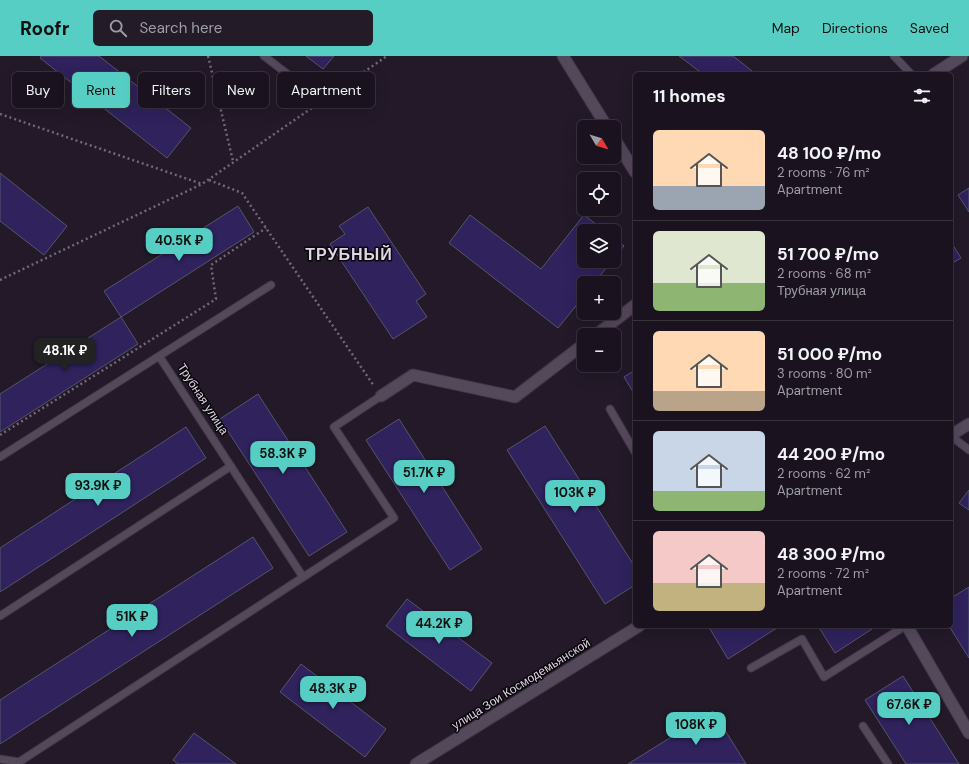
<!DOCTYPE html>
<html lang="en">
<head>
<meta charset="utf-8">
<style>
	body { margin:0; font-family:"DM Sans",sans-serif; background:#231c28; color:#f1f3f6; height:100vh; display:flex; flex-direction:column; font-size:15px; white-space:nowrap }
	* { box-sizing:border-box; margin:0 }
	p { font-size:13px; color:#9f9ea4 }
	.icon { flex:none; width:22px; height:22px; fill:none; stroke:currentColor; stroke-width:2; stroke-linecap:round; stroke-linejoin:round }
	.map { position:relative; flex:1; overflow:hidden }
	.panel { position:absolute; left:633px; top:16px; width:320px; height:556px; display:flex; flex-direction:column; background:#1a131f; border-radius:6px; box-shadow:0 4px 16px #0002,0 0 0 1px #38323d }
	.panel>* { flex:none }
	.hud { position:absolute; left:12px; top:16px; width:380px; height:36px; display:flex; gap:8px }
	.needle { width:26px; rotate:128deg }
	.controls { position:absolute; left:577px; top:64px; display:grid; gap:8px }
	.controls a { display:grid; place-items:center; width:44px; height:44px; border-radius:6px; background:#1a131f; box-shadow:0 4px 16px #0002,0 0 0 1px #38323d; font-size:20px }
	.price { position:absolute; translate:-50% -34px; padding:0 9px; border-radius:8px; background:#56cec3; color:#111; font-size:13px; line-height:26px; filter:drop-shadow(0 1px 2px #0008) }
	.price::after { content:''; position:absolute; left:50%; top:24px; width:12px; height:9px; margin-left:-6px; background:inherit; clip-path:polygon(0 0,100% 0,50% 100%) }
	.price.selected { background:#222; color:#fff }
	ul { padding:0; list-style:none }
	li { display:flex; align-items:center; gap:12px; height:100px; padding:0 20px }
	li+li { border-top:1px solid #38323d }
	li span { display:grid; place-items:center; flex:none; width:112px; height:80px; border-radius:6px; color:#555 }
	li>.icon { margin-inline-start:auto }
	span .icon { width:48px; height:48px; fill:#fffc; stroke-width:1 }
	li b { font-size:17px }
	h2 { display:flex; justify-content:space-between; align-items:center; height:48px; padding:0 20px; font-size:17px }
	.tag { padding:0 14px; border-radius:6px; background:#1a131f; box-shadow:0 4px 16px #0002,0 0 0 1px #38323d; font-size:14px; line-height:36px }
	.tag.selected { background:#56cec3; color:#111 }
	header { display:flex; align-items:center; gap:24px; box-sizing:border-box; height:56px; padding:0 20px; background:#56cec3; color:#111 }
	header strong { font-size:19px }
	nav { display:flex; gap:22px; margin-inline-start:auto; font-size:14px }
	.search { width:280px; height:36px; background:#231c28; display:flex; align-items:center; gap:10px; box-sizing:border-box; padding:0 14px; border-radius:6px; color:#9f9ea4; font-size:15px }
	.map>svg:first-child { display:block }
	.building { fill:#2f225d; stroke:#57556a }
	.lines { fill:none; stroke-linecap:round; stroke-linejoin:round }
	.service-casing { stroke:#3f3743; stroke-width:9 }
	.minor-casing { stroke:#3f3743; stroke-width:13 }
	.path { stroke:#716977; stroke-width:2.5; stroke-dasharray:2 3; stroke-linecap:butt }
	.service { stroke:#54485b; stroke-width:7 }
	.minor { stroke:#54485b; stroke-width:11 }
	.labels { text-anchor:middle; stroke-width:3; stroke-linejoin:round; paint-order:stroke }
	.street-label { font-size:12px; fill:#ded7e2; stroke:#0a060d }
	.district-label { font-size:16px; font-weight:bold; letter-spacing:1px; fill:#ded7e2; stroke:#0a060d }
</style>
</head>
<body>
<header>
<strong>Roofr</strong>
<div class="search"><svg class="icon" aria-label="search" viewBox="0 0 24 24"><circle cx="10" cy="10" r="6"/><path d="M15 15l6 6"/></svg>Search here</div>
<nav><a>Map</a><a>Directions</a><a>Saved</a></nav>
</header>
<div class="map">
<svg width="969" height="708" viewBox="0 0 969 708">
	<rect width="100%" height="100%" fill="#231929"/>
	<path class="building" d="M41,0h58l92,72 -24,30 -127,-100z
		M306,0h28l-11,13z
		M679,0h54l23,18h-53z
		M0,117l67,53 -23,29 -44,-34z
		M969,132v24l-11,-17z
		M238,150l16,26 -133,85 -17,-26z
		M368,151l58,87 -10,7 11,16 -34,22 -63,-95 15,-10 -6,-8z
		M470,159l71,54 43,-54 21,16h-21v30h28l-18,22h-10v13l-26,32 -109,-85z
		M614,182l10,8 -10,12z
		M951,186l10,16 -10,6z
		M121,261l17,27 -138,88v-38z
		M635,314v25l-11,-18z
		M258,338l89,138 -38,24 -89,-137z
		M399,363l83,130 -32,21 -84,-130z
		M545,370l90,141v18l-30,19 -98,-154z
		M186,371l20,31 -206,134v-44z
		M969,434v20l-10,-7z
		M253,481l20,31 -273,176v-44z
		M969,531v71l-20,-32h2v-28z
		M407,543l85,64 -21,28 -85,-65z
		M715,570h65l-52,33 -18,-30z
		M818,570h51l3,3 -37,24z
		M301,608l85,65 -21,28 -85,-65z
		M903,620l56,88h-53l-41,-64z
		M713,655l33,53h-118z
		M194,677l42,31h-58l-5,-4z"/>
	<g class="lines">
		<g class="service-casing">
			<path id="service" d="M264,0l26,20
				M894,0l17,18
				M159,300l144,221
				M610,353l25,43
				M951,380l18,14
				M0,401l271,-172
				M0,560l231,-150
				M751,612l51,-29 22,38 81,-51
				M863,670l25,38
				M0,703l19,3 375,-244 -60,-91 47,-31"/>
		</g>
		<g class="minor-casing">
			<path id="minor" d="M563,0l44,71
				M934,18l28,-18
				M614,82l21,34
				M596,279l39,-30
				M381,340l32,-21 102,22 69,-53
				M951,379l18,-11
				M907,570l62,107
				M416,708l223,-138"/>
		</g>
		<path class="path" d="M208,0l25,105
			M0,58l202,70
			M209,124l33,13 132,193
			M0,224l202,-96 185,-128
			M0,379l216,-136 -5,-34 55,-37"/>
		<use href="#service" class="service"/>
		<use href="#minor" class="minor"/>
	</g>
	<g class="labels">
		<g class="street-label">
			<text transform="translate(203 343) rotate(57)" y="4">Трубная улица</text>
			<text transform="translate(521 628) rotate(-32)" y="4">улица Зои Космодемьянской</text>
		</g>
		<g class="district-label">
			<text x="349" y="204">ТРУБНЫЙ</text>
		</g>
	</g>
</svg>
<div class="controls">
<a><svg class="needle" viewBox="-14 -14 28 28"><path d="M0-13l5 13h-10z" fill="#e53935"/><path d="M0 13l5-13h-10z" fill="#9f9ea4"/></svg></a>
<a><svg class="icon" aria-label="locate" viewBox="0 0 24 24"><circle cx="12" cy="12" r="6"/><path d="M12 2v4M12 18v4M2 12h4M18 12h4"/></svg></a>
<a><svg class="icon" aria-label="layers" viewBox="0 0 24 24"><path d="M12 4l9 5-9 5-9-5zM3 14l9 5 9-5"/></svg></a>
<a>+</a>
<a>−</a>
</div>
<b class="price" style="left:179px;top:206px">40.5K ₽</b>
<b class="price selected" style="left:65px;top:316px">48.1K ₽</b>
<b class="price" style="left:283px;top:419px">58.3K ₽</b>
<b class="price" style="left:424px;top:438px">51.7K ₽</b>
<b class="price" style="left:98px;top:451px">93.9K ₽</b>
<b class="price" style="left:575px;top:458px">103K ₽</b>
<b class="price" style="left:132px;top:582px">51K ₽</b>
<b class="price" style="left:439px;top:589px">44.2K ₽</b>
<b class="price" style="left:333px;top:654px">48.3K ₽</b>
<b class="price" style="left:909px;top:670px">67.6K ₽</b>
<b class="price" style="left:696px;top:690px">108K ₽</b>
<div class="hud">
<a class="tag">Buy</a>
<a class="tag selected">Rent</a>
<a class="tag">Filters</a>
<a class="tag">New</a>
<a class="tag">Apartment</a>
</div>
<section class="panel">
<h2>11 homes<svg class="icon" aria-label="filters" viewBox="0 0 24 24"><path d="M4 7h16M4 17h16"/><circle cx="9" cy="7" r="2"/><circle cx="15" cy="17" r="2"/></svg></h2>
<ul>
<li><span style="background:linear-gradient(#ffd9b3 70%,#9aa5b1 0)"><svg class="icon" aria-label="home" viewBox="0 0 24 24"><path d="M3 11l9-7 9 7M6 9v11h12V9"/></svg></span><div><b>48 100 ₽/mo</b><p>2 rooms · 76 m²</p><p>Apartment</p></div></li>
<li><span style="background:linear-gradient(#dfe7d0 65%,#8fb573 0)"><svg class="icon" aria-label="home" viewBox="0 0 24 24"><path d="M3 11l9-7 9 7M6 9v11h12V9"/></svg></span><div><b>51 700 ₽/mo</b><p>2 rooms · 68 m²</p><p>Трубная улица</p></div></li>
<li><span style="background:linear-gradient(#ffd9b3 75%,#b9a48a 0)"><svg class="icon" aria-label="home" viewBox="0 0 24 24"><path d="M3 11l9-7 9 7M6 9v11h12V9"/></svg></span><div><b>51 000 ₽/mo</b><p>3 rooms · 80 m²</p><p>Apartment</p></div></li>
<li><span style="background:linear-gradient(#c9d6e8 75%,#8fb573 0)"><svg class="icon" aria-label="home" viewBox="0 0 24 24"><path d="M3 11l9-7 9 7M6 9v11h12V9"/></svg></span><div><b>44 200 ₽/mo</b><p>2 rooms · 62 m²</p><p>Apartment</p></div></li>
<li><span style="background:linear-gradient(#f6c9c9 65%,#c2b280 0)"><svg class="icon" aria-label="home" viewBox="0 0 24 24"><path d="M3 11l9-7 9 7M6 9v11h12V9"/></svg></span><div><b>48 300 ₽/mo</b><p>2 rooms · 72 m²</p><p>Apartment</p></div></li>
</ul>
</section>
</div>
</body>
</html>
